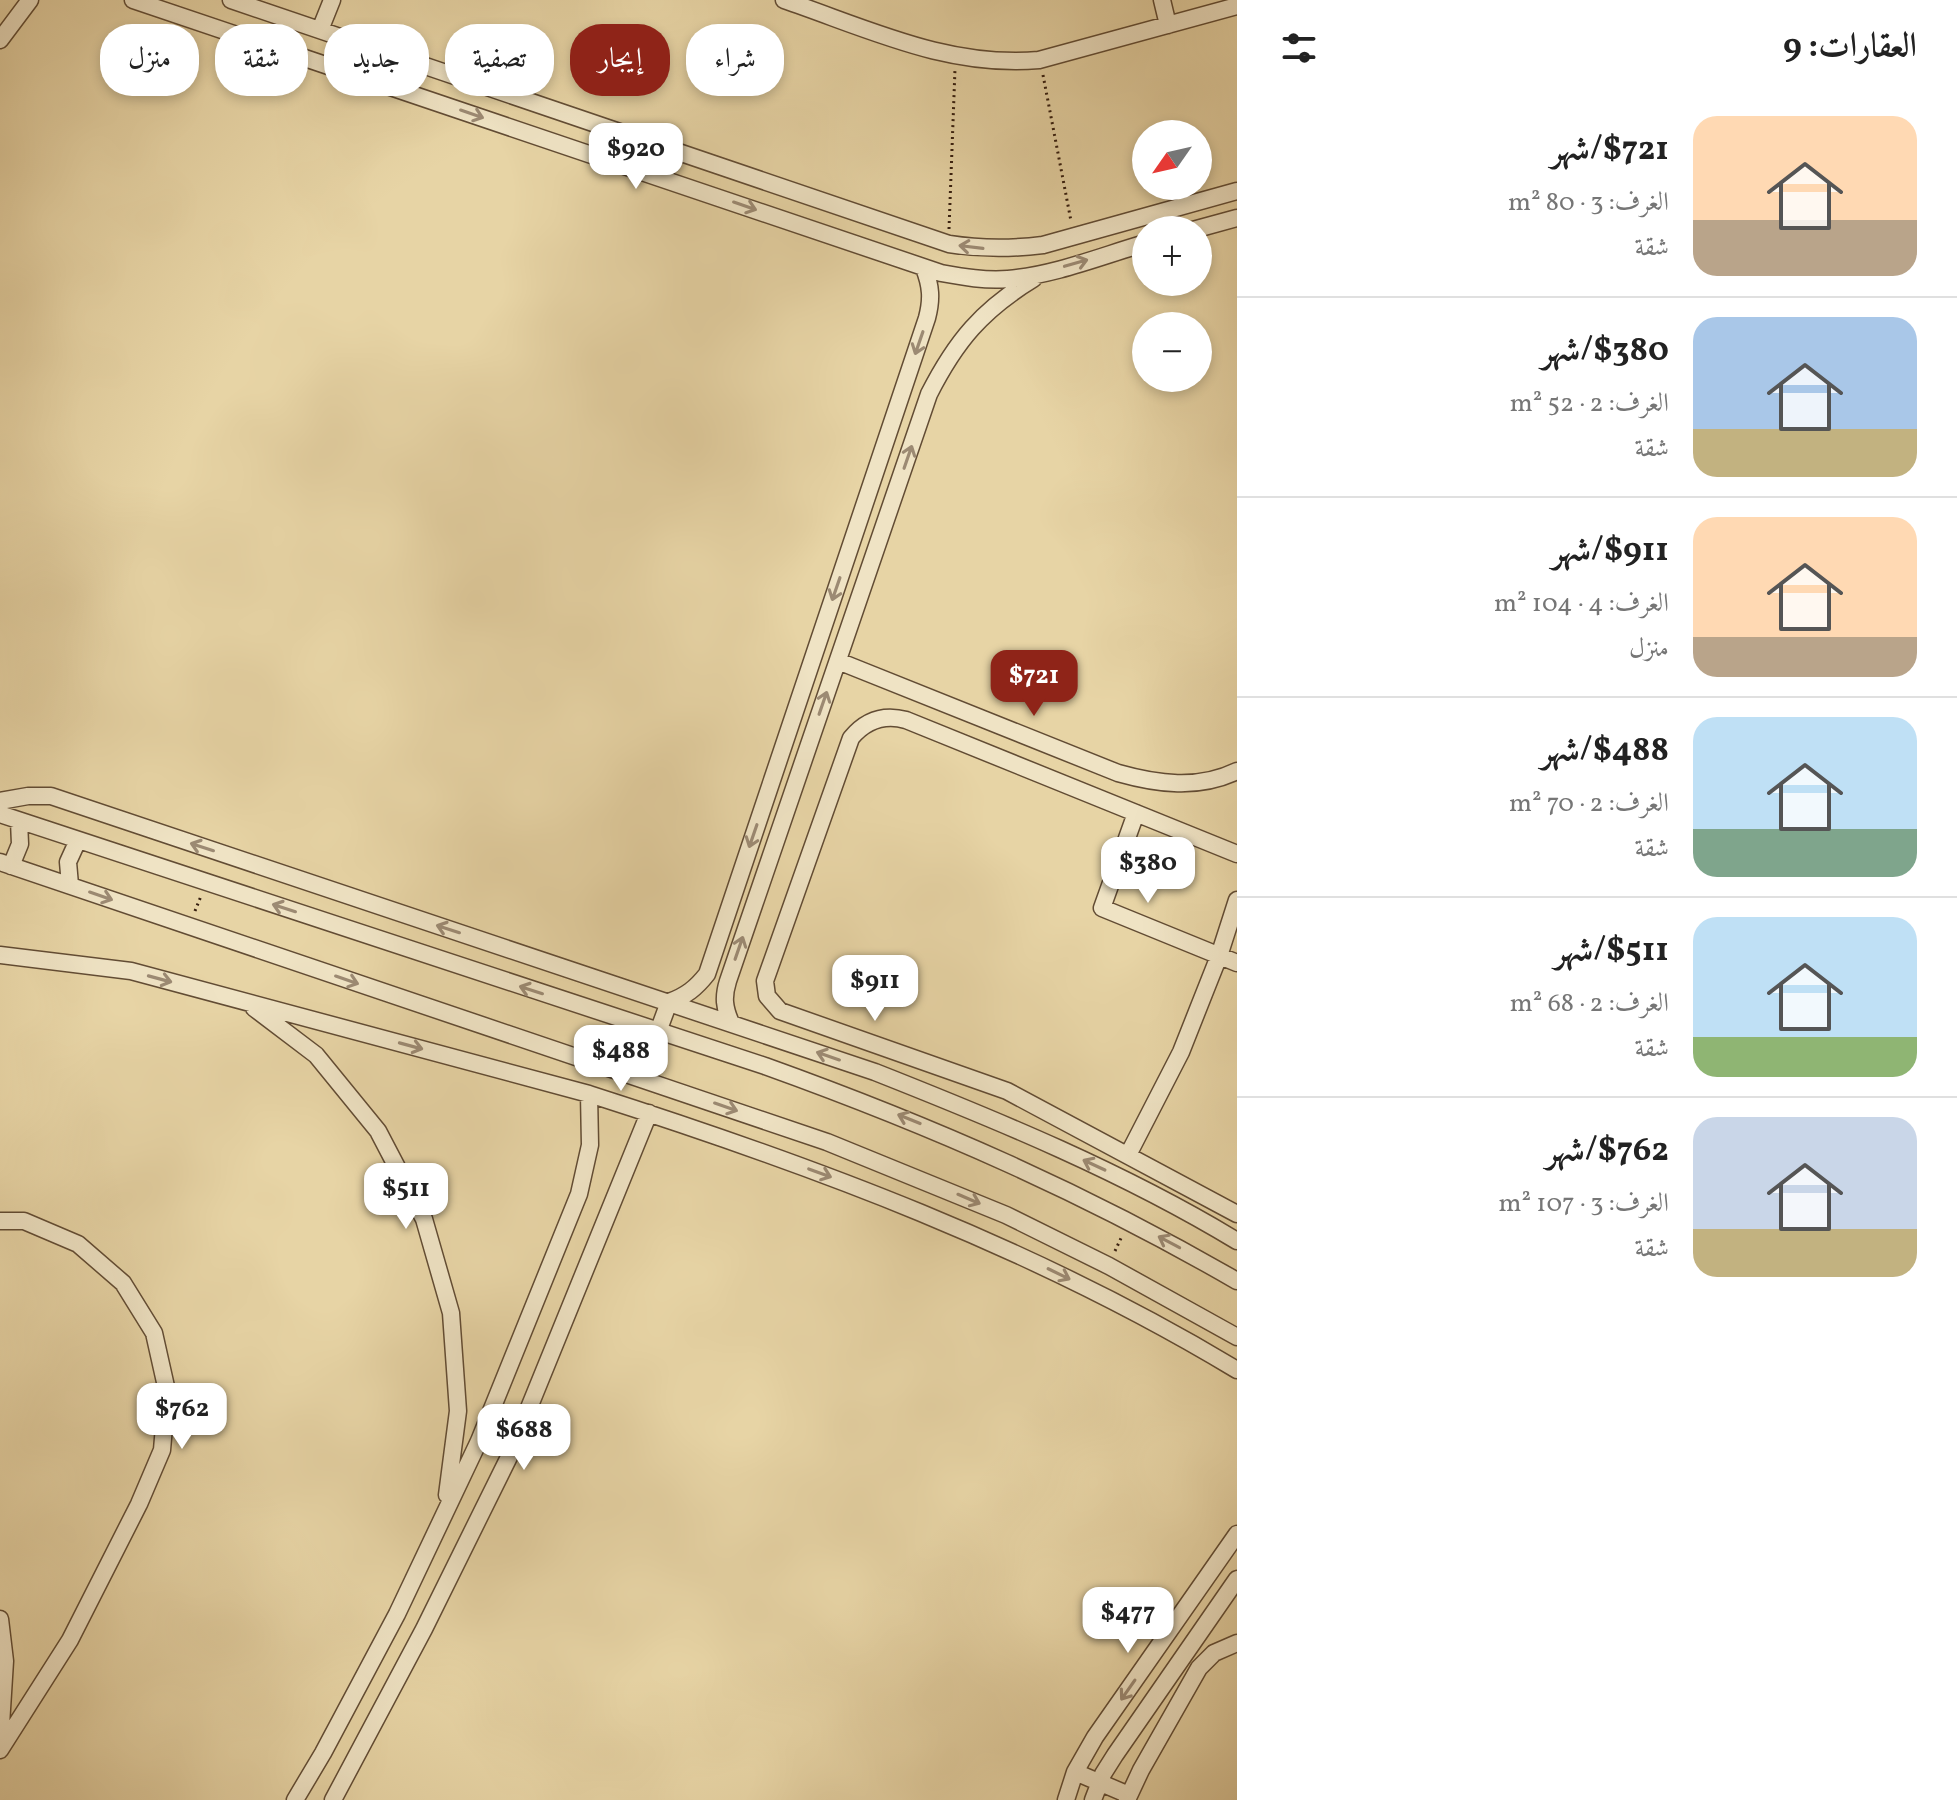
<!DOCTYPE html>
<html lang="ar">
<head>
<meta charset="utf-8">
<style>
	body { margin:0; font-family:Vollkorn,Amiri,serif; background:#f2f2f2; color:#222; direction:rtl; height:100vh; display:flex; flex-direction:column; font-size:30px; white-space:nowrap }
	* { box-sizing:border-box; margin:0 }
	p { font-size:26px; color:#767676 }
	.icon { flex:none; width:44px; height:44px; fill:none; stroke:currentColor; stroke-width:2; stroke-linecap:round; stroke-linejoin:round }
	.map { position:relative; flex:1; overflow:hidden; direction:ltr }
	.drawer { display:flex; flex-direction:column; background:#fff; width:720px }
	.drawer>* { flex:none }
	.guide { position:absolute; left:24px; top:24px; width:760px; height:72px; direction:rtl; display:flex; gap:16px }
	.needle { width:52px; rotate:236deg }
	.tools { position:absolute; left:1132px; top:120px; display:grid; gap:16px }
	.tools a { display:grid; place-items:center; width:80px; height:80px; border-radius:50%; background:#fff; box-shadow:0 4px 12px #0003; font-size:40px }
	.price { position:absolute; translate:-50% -68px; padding:0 18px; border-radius:16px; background:#fff; color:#222; font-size:26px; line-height:52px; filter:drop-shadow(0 2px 4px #0008) }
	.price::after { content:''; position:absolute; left:50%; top:48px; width:24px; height:18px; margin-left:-12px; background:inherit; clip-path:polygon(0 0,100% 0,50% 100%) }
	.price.selected { background:#8f2418; color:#fff }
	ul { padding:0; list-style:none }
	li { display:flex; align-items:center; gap:24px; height:200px; padding:0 40px }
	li+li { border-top:2px solid #e0e0e0 }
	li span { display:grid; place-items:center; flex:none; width:224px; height:160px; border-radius:24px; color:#555 }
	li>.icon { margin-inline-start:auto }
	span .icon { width:96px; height:96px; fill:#fffc; stroke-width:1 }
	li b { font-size:34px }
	h2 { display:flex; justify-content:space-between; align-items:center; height:96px; padding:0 40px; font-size:34px }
	.tag { padding:0 28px; border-radius:32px; background:#fff; box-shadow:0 4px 12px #0003; font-size:28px; line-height:72px }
	.tag.selected { background:#8f2418; color:#fff }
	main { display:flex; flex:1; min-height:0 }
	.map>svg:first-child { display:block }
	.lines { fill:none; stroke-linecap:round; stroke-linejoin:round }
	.minor-casing { stroke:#624c34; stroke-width:19 }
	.path { stroke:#361e0f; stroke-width:3; stroke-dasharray:2 4; stroke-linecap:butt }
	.minor { stroke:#efe3c4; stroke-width:16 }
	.oneway { stroke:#9c8a73 }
</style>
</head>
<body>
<main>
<section class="drawer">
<h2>العقارات: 9<svg class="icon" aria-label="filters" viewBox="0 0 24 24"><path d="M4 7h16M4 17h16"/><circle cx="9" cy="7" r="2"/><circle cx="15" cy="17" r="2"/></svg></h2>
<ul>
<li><span style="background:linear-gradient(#ffd9b3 65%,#b9a48a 0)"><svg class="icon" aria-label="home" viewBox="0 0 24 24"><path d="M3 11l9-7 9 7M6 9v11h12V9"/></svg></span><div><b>$721/شهر</b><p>الغرف: 3 · 80 m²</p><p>شقة</p></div></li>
<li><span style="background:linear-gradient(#a9c7e8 70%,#c2b280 0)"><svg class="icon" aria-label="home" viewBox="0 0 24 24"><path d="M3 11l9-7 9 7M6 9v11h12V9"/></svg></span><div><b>$380/شهر</b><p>الغرف: 2 · 52 m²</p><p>شقة</p></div></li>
<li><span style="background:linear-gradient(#ffd9b3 75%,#b9a48a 0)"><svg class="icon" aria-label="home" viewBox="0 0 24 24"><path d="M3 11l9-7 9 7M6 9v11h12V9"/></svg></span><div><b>$911/شهر</b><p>الغرف: 4 · 104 m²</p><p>منزل</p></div></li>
<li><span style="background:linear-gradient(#bfe0f5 70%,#7fa58c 0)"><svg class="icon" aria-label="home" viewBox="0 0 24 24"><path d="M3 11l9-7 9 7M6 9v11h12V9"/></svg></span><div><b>$488/شهر</b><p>الغرف: 2 · 70 m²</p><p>شقة</p></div></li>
<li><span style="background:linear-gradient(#bfe0f5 75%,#8fb573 0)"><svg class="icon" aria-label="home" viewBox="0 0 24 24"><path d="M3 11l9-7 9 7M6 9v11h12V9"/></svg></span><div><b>$511/شهر</b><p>الغرف: 2 · 68 m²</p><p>شقة</p></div></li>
<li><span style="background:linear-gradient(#c9d6e8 70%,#c2b280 0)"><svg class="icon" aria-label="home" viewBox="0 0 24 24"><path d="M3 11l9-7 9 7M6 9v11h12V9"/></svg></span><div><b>$762/شهر</b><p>الغرف: 3 · 107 m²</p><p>شقة</p></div></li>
</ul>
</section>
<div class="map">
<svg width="1237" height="1800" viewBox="0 0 1237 1800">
	<rect width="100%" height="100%" fill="#e7d4a5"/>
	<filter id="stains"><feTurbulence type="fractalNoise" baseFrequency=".0025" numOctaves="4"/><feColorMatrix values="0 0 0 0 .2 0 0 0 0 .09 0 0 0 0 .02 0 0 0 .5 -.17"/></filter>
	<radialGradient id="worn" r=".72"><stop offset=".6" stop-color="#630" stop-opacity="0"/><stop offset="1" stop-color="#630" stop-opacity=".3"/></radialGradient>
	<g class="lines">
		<g class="minor-casing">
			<path id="minor" d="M133,0l808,273c22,4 45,8 67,6 47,-4 93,-23 138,-36
				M231,0l718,244c32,5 62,5 94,1l194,-54
				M784,0c85,29 164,68 255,60l198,-54
				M1162,0l6,25
				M320,30l12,-30
				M0,40l30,-40
				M1193,230l44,-12
				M838,661l280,112c39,11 80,17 119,-2
				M0,801l28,-5h23l824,276c124,49 248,100 362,169
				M1136,813l-34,95 135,55
				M0,814l765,252c167,60 318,126 472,215
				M1237,854l-331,-134c-22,-6 -40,0 -55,18l-86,243 2,15 13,15 227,80 230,123
				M0,862l827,280 179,73 103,51 128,71
				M11,866l9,-22 -1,-23
				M70,885l-2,-23 10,-22
				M0,955l131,16 458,123c225,72 444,153 648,276
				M254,1008l62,47 62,76 46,88 27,94 7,98 -11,84
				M731,1023c-7,-16 -8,-26 -3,-42l201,-587c27,-53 53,-84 104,-115
				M641,1078l28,-76c17,-6 27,-14 38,-28l220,-656c5,-19 4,-32 -3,-50
				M1128,1155l53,-103 38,-96 18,-56
				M0,1221h24l54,23 45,39 31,50 13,58 -5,59 -23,54 -69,136 -70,110
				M0,1619l5,42 -5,80
				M1075,1772l54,23
				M295,1800l28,-47 74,-139 82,-173 100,-247 11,-49 -1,-51
				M333,1800l91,-171 85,-172 140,-344
				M1066,1800l9,-28 20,-35 142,-203
				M1093,1800l10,-26 12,-19 122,-176
				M1127,1800l14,-30 58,-102 15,-15 23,-10"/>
		</g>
		<path class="path" d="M1043,75l28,146
			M949,229l6,-160
			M195,911l6,-15
			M1115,1251l7,-15"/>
		<use href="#minor" class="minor"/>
	</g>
	<defs><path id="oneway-shaft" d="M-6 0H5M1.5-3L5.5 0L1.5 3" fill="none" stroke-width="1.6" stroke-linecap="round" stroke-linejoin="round" transform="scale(2)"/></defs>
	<g class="oneway">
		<use href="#oneway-shaft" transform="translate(472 114) rotate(19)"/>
		<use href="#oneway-shaft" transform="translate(745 206) rotate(19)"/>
		<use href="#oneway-shaft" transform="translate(971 247) rotate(-173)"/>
		<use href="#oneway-shaft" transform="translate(1076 263) rotate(-16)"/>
		<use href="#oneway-shaft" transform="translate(919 343) rotate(109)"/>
		<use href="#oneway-shaft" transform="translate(908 457) rotate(-71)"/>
		<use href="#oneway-shaft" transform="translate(836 589) rotate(109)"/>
		<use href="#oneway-shaft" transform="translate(823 703) rotate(-71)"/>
		<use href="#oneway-shaft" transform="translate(753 836) rotate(109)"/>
		<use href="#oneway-shaft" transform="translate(202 847) rotate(-162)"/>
		<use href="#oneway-shaft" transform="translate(101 896) rotate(19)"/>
		<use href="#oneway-shaft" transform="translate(284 908) rotate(-162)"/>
		<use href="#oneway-shaft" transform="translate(448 929) rotate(-162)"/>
		<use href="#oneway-shaft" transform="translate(739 948) rotate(-71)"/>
		<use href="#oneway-shaft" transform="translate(160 979) rotate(15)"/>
		<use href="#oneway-shaft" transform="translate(347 980) rotate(19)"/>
		<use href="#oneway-shaft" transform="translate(531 990) rotate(-162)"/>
		<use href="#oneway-shaft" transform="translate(411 1046) rotate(15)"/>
		<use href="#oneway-shaft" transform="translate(828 1056) rotate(-161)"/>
		<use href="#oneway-shaft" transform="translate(726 1107) rotate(19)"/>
		<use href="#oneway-shaft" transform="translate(909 1119) rotate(-158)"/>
		<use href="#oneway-shaft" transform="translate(1094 1165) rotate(-155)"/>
		<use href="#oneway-shaft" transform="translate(820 1173) rotate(20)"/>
		<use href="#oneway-shaft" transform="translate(969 1199) rotate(23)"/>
		<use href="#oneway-shaft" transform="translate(1169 1242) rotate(-152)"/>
		<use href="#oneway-shaft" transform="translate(1059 1274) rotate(26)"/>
		<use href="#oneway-shaft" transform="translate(1128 1690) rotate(125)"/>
	</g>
	<rect width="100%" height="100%" filter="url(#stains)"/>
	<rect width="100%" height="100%" fill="url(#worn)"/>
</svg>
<div class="tools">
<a><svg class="needle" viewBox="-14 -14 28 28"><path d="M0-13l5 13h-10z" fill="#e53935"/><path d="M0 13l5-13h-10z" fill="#767676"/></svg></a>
<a>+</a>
<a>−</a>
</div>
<b class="price" style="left:636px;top:191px">$920</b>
<b class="price selected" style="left:1034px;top:718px">$721</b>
<b class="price" style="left:1148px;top:905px">$380</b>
<b class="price" style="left:875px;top:1023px">$911</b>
<b class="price" style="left:621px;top:1093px">$488</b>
<b class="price" style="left:406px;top:1231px">$511</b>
<b class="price" style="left:182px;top:1451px">$762</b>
<b class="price" style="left:524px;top:1472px">$688</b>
<b class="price" style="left:1128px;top:1655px">$477</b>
<div class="guide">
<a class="tag">شراء</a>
<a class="tag selected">إيجار</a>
<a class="tag">تصفية</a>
<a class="tag">جديد</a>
<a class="tag">شقة</a>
<a class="tag">منزل</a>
</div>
</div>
</main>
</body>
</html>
